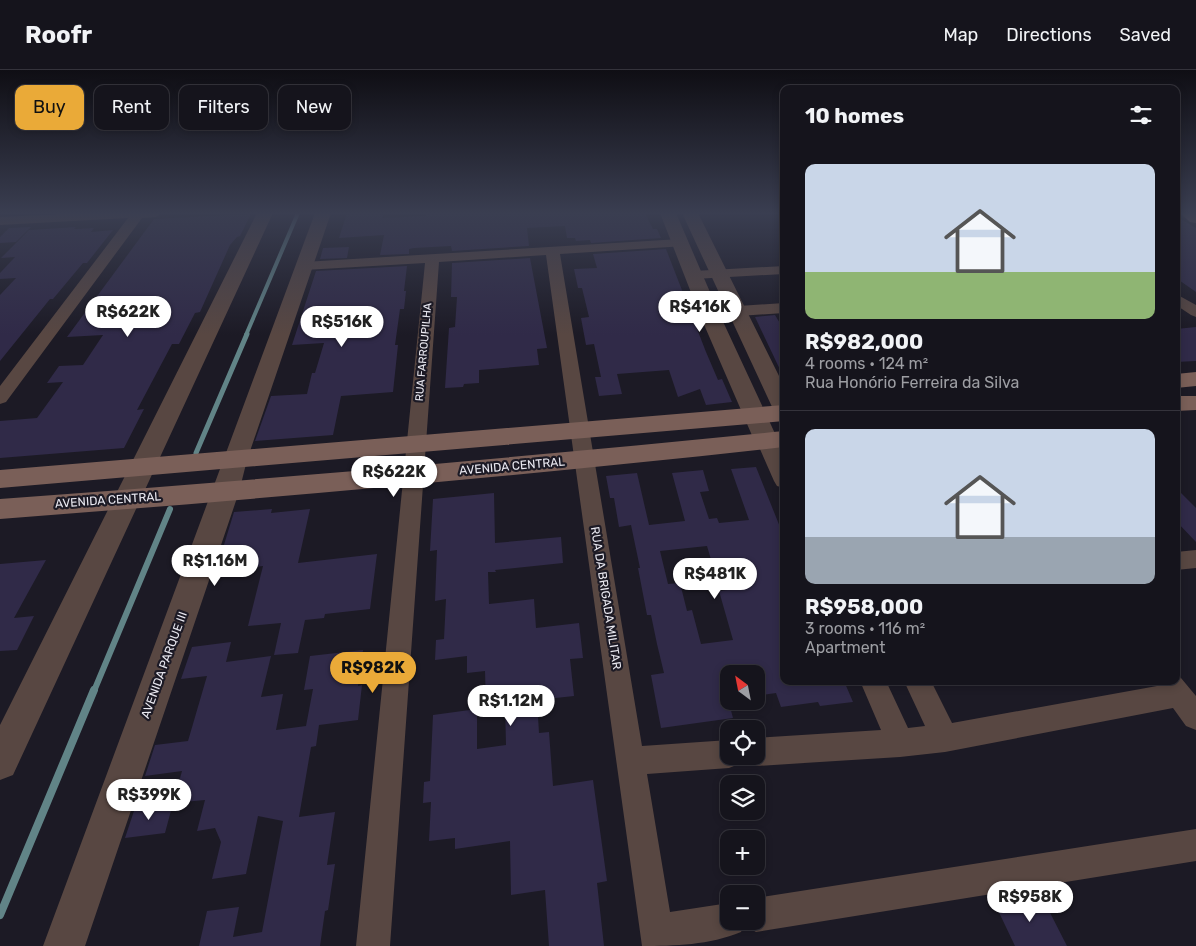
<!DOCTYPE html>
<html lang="en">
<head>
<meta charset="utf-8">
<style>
	body { margin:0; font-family:Rubik,sans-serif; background:#1e1d25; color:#f1f3f6; height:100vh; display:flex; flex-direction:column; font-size:19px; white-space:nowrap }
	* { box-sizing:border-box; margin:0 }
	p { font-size:16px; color:#9d9ea3 }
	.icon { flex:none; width:28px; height:28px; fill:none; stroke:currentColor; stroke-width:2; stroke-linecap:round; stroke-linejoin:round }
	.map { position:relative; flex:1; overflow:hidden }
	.details { position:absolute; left:780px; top:15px; width:400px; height:600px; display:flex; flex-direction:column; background:#15141c; border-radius:10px; box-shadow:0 2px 8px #0003,0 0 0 1px #34333b }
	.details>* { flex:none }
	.top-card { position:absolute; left:15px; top:15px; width:475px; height:45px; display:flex; gap:10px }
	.needle { width:32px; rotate:328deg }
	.buttons { position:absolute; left:720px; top:595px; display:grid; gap:10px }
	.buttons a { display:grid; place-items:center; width:45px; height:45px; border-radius:10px; background:#15141c; box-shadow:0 2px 8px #0003,0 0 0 1px #34333b; font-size:25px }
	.price { position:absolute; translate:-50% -42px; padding:0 11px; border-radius:18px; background:#fff; color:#222; font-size:16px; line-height:32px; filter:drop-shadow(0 1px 2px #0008) }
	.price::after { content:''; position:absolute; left:50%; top:30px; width:15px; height:11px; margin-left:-8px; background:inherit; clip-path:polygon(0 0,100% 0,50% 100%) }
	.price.current { background:#eaaa38; color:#111 }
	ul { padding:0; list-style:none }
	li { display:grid; align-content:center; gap:10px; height:265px; padding:0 25px }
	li+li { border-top:1px solid #34333b }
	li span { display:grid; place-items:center; height:155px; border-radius:10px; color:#555 }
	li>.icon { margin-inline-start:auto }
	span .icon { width:90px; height:90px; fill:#fffc; stroke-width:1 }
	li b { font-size:21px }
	h2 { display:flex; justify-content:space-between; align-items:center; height:60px; padding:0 25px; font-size:21px }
	.chip { padding:0 18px; border-radius:10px; background:#15141c; box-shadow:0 2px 8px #0003,0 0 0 1px #34333b; font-size:18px; line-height:45px }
	.chip.current { background:#eaaa38; color:#111 }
	header { display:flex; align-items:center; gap:30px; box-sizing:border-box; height:70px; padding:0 25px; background:#15141c; border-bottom:1px solid #34333b }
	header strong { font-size:24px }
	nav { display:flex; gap:28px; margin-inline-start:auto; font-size:18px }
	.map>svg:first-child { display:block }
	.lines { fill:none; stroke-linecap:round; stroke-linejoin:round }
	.stream-far3 { stroke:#618487; stroke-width:4 }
	.stream-far2 { stroke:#618487; stroke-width:5 }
	.stream-far1 { stroke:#618487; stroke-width:6 }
	.stream { stroke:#618487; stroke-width:8 }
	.building { fill:#302a48; fill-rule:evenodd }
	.minor { fill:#584742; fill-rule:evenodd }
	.tertiary { fill:#584742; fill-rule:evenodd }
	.secondary { fill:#7a5f58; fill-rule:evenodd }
	.labels { text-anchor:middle; stroke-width:4.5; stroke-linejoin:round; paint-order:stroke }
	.far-street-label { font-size:11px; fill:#eae9f1; stroke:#1c1a25 }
	.street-label { font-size:12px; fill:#eae9f1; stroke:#1c1a25 }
</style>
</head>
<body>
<header>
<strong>Roofr</strong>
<nav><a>Map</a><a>Directions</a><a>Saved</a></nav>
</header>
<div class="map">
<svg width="1196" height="876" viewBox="0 0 1196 876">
	<rect width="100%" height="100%" fill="#1c1a25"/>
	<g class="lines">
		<path class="stream-far3" d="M246,265l52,-122"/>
		<path class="stream-far2" d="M196,383l51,-119"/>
		<path class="stream-far1" d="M94,621l76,-182"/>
		<path class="stream" d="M0,845l94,-225"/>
	</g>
	<path class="building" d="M347,143h36l-1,5 44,-2v-3h219l8,16h4l4,9 -70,5 -1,-3 -14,1 -1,-3h-8l-2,-12 -38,2 2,18 -77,5 -1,-5 -37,2 -5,1v5l-29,1 4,-20 -45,3z
		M251,144l-11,22 -3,1 -7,8 -30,67 -5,1 -16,31h-7l-35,66 7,-1 -20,39 -124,10v-37l37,-3 26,-36 -16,1 12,-17 24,-1 20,-30 -36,2 87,-118z
		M1176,146l20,12v64l-20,-14z
		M31,157l-15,15 -16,1v-6l9,-9z
		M76,157l-2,2 20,-1 -3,4 22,-2 -26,33h-4l-30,36h-3l-50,62v-66l16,-17 -16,1v-6l15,-16 -14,1 28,-28z
		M349,177l-2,11 -27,1 3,-11z
		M666,179l40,103 12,28 4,-1 10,23 -26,3 -6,-16 -22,8 -9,-27 -52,4 5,20 -23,2 -4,-19h6l-7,-33 -8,1 -5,-27 8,-1 -7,-29h-4l-4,-19 23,-1 -4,-14z
		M530,188l17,90 -10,1 2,16 -60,5v13l-15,1 -1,3 -18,1 4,-60 6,-1 2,-30h-6l1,-34z
		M407,196l-3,25h2l-2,18h-4l-5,36h3l-5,47 -52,4 -8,39 -78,6 16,-45 36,-2 5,-21h3l9,-30 -32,2 24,-74z
		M775,245l9,15v48l-29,-61z
		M1196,257v34l-20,1v-33z
		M756,397l28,70v144h60l9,21 -33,4 -2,-4 -37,5 -5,-14 -20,3v-22h-27l-1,25 5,19 -72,10 -10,-53 13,-2 -7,-29 -6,-29h-4l-9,-47h2l-9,-43 -12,2 -5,-29h-4l-4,-22 31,-3 12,52 36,-4 -13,-48 31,-3 6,21 -9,1 9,27 8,-1 2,5 30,-3 -18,-51zM707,476l5,17 23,-2 9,27 -25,3 14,49 -32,4 -9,-34 -5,1 -7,-28 -12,1 -8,-33z
		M1176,418l20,20v34l-20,-21z
		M494,423l1,50 66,-6 2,26 -68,7 1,2h-8l1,32 45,-5 2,29 43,-5 4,35 -13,1 4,37 -37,4 2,33 10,-1 4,54 40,-6 14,101 -10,2 7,63h-55l-4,-56 -34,5 -1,-54 -55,8v-11l-26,3 2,-39 -8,1 1,-21 6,-1 3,-66 44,-6v40l29,-4 -1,-41 -19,2 -1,-35 -18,2v-17l-32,4 1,-20 8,-1 2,-40 -11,2 2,-51 -7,1 3,-52z
		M272,439l-1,4 39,-4 -12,54 79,-9 -7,55 -45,5 -1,4 -19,2 -7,33 -24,2 7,-32 -33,3 15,-60 -47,5 18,-59z
		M46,490l-32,58 20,-2 -17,34 -17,1v-87z
		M231,572l-5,20 45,-6 -10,41 22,-3 -7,36 30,-4 7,-37 -9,1 6,-34 53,-6 -5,36 4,-1 -4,35 -39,5 -3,21 -5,1 -12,70 36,-5 -8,53 8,-1 -7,46 -3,1 -5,35h-121l8,-35 32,-4 -6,30 29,-5 21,-111 -25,-5 -12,58 -34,5 9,-37 -6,-14 -18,3 8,-31 -32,3 9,-32 -37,5 10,-31 33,-4 19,-65 -26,3 11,-32z
		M173,733l-8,30 -40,5 10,-30z
		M1042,827l25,49h-52l-20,-42z"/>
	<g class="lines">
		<path class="minor" d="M86,143h76l-6,4 -14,1 -136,184 -6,2v-18l128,-168 -128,7v-8z
			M680,169l5,1 2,3 -2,3 -125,8 82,492 87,-6v16h13l-3,8 -10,4 -82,6 23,138 59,-9v18h27v-23l440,-69v32l-440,71 -12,-7 -3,7c-31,13 -67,14 -99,14l-96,-691 -107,7 -49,684h-34l69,-683 -121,7 -5,-1 -2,-3 2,-3 5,-1z
			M784,196v8l-90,5 -5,-1 -2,-3 2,-3 5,-1z
			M1176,224l20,11v12l-5,-2 -15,-10z
			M784,233v10l-75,5 -6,-2 -2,-3 2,-3 6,-2z
			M766,364l7,1 11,23v30l-7,-2 -3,-5 -18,-41 3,-5z
			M1196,480v18l-20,2v-18z
			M1176,602l20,24v34l-10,-4 -13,-18 -228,44 -45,5 -144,9 -10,-4 -2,-6h12v-18l125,-8 -21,-49h26l22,47 17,-2 -21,-45h27l21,42 205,-37 -2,-5h21z"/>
		<path class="tertiary" d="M257,143h16l-260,562 -13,5v-55z
			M315,143h16l-84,247 -8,32 -154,454h-42z
			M660,143h16l43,100 59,127 -4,6 -8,2 -8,-2 -4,-6 -55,-127z
			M682,143h16l86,173v30l-8,-2 -3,-5z"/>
		<path class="secondary" d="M1180,143h16v10l-6,-1z
			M1196,302v14l-20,2v-14z
			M1176,326h20v14l-20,1z
			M784,335v16l-784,67v-18z
			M784,361v16c-261,29 -522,52 -784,72v-20c262,-19 523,-42 784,-68z"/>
	</g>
	<linearGradient id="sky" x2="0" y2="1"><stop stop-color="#0f0e14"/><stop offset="0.54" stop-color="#3a3e51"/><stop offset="1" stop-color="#3a3e51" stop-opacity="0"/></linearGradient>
	<rect width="1196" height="265" fill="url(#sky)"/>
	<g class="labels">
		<g class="far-street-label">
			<text transform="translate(423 282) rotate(-85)" y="4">RUA FARROUPILHA</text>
		</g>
		<g class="street-label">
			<text transform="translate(512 396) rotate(-5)" y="4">AVENIDA CENTRAL</text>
			<text transform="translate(108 430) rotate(-4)" y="4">AVENIDA CENTRAL</text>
			<text transform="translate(606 528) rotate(81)" y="4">RUA DA BRIGADA MILITAR</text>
			<text transform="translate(164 595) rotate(-70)" y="4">AVENIDA PARQUE III</text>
		</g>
	</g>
</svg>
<div class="buttons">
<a><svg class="needle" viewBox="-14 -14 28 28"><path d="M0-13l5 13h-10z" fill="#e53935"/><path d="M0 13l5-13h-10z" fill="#9d9ea3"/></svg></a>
<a><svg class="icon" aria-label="locate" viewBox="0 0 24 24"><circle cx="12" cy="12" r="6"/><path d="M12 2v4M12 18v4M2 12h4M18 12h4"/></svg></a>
<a><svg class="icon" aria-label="layers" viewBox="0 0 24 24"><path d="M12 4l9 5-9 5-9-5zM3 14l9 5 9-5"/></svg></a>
<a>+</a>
<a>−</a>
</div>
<b class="price" style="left:700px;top:263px">R$416K</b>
<b class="price" style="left:128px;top:268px">R$622K</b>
<b class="price" style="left:342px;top:278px">R$516K</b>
<b class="price" style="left:394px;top:428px">R$622K</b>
<b class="price" style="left:215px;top:517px">R$1.16M</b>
<b class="price" style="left:715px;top:530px">R$481K</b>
<b class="price current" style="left:373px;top:624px">R$982K</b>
<b class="price" style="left:511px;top:657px">R$1.12M</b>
<b class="price" style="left:149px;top:751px">R$399K</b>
<b class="price" style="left:1030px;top:853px">R$958K</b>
<div class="top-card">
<a class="chip current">Buy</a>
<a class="chip">Rent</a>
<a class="chip">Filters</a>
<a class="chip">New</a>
</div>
<section class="details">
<h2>10 homes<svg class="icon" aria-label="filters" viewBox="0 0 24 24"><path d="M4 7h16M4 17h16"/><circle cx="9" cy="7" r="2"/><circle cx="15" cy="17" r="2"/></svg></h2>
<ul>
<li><span style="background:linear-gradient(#c9d6e8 70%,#8fb573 0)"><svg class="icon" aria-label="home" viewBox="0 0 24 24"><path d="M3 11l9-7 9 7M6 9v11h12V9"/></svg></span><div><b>R$982,000</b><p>4 rooms · 124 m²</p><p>Rua Honório Ferreira da Silva</p></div></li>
<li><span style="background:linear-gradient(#c9d6e8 70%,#9aa5b1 0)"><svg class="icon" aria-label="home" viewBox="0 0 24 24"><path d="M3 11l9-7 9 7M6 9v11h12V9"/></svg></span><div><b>R$958,000</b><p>3 rooms · 116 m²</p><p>Apartment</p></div></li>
</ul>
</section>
</div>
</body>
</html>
